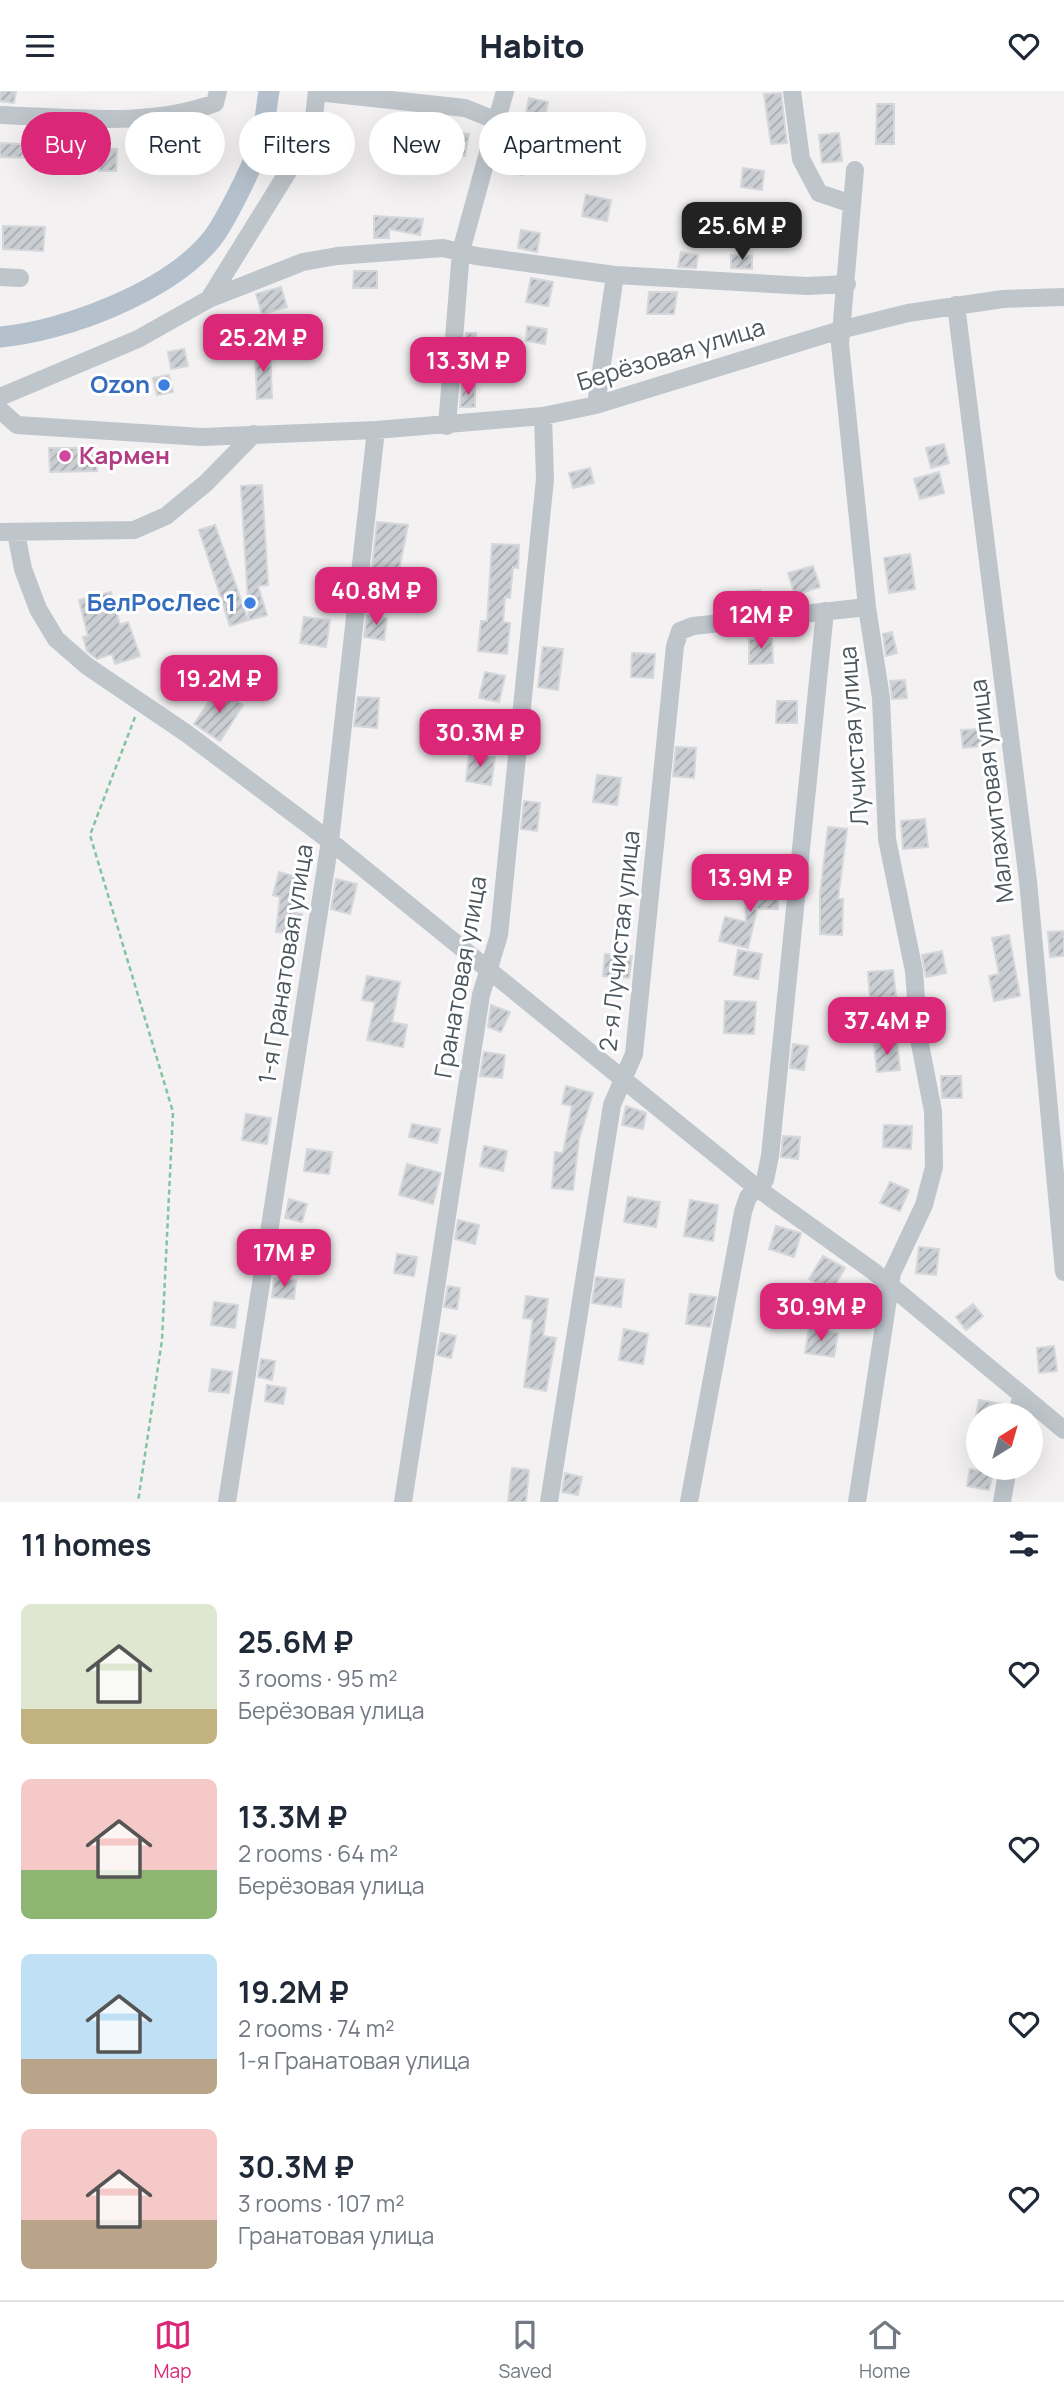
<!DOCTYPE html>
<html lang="en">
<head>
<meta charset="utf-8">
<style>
	body { margin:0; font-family:Manrope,sans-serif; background:#f2f2f3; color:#1f2937; height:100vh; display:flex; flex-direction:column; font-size:26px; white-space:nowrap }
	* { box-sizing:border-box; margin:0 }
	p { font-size:23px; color:#747a83 }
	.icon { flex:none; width:38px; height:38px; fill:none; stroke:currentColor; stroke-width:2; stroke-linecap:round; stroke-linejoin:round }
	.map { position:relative; height:1411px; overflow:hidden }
	.drawer { display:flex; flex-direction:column; background:#fff; flex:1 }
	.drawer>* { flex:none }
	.guide { position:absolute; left:21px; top:21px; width:700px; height:63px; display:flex; gap:14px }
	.needle { width:46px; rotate:37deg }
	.fabs { position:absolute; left:966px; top:1312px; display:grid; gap:14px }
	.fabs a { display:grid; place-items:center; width:77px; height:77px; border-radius:50%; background:#fff; box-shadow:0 7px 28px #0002; font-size:35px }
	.price { position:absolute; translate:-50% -60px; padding:0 16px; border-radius:14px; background:#db2777; color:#fff; font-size:23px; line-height:46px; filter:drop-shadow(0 2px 4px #0008) }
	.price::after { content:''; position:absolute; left:50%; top:42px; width:21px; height:16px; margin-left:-10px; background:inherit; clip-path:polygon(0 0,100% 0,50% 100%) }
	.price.selected { background:#222; color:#fff }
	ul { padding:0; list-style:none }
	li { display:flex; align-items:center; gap:21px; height:175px; padding:0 21px }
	li span { display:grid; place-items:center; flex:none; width:196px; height:140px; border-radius:10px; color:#555 }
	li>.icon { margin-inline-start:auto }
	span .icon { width:84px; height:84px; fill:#fffc; stroke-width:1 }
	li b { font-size:30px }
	h2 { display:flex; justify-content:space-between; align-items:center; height:84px; padding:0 21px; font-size:30px }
	.tag { padding:0 24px; border-radius:32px; background:#fff; box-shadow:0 7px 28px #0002; font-size:24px; line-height:63px }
	.tag.selected { background:#db2777; color:#fff }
	header { display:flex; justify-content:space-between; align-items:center; height:91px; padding:0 21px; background:#fff; font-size:32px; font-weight:800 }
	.tabs { display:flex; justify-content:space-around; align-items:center; height:98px; border-top:2px solid #e0e1e3; background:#fff; font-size:19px; color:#747a83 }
	.tabs a { display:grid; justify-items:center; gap:4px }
	.tabs .selected { color:#db2777 }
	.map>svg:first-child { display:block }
	.building { fill:url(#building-hatch); stroke:#d5d7db; stroke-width:2 }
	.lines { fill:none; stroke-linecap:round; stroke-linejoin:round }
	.path { stroke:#81c49e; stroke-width:2.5; stroke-dasharray:5 3.5; stroke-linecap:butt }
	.minor { stroke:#bec5cb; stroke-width:18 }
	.major { stroke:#b4c1cc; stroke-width:21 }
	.shop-dot { fill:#3f7fe0; stroke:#fff; stroke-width:2.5 }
	.hotel-dot { fill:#d1479c; stroke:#fff; stroke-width:2.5 }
	.labels { text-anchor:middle; stroke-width:6; stroke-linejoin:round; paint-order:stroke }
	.street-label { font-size:24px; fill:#4b555c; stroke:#fff }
	.shop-label { font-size:24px; font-weight:bold; fill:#366cbe; stroke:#fff; text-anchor:end }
	.hotel-label { font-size:24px; font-weight:bold; fill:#b23c85; stroke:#fff; text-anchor:start }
</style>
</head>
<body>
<header><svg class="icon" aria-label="menu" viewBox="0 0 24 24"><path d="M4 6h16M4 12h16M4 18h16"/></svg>Habito<svg class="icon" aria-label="heart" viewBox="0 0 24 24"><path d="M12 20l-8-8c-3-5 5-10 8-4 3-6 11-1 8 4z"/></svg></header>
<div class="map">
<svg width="1064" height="1411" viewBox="0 0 1064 1411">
	<defs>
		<pattern id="building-hatch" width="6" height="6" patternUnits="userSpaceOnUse" patternTransform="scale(1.75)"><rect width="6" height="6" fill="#cbced2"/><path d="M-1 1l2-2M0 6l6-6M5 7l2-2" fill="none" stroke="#a7aaae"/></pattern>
	</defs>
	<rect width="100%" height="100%" fill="#f3f1f1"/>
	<path class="building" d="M0,0h16l-2,12 -14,-2z
		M781,2l6,50 -16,1 -7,-50z
		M529,7l19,4 -4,20 -19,-4z
		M877,13h17v40h-18z
		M451,40l18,3 -4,22 -18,-3z
		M839,42l3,28 -20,2 -3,-28z
		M0,52l58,3v19h-27l1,-7 -32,-1z
		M505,56l22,5 -5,23 -22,-5z
		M100,57l17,1 -1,22h-17z
		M743,77l21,3 -2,19 -21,-3z
		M586,104l25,5 -4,21 -25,-5z
		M374,125l49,3 -3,16 -31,-6v9h-15z
		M3,135l42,1 -2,24 -40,-2z
		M521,139l19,3 -3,19 -19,-4z
		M681,161l17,3 -2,13 -18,-1z
		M731,164l21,1v13l-21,-1z
		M354,180h23v17h-24z
		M531,187l22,4 -5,24 -22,-4z
		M281,196l6,20 -25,7 -6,-20z
		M649,201h28l-3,22h-27z
		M527,235l20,3 -2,15 -19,-3z
		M466,242h10l-1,26h-11z
		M184,258l4,17 -17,3 -3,-17z
		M255,258h15l2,49 -15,1z
		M169,284l4,17 -16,3 -4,-17z
		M462,295h13v21h-15z
		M944,353l5,19 -18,5 -5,-20z
		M49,357h47l1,23 -47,1z
		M590,377l4,15 -21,5 -4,-15z
		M939,381l5,21 -24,6 -6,-20z
		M262,394l6,100 -10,1 9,29 -18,5 -8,-134z
		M377,431l31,3 -11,55 -26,-4z
		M215,434l33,95 -18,6 -31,-96z
		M492,453l27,1 -1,23 -5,-1 -3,31 -5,-1 -2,25 7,1 -3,31 -29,-3 3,-30h6z
		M910,463l5,35 -26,4 -5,-35z
		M813,475l7,21 -25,8 -7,-22z
		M760,499l1,17 -25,3 -2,-18z
		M111,501l9,33 8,-3 12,34 -25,8 -3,-10 -15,5 -10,-8 -4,-14 5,-1 -9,-36z
		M367,524l20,3 -3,22 -20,-3z
		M304,526l26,3 -4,27 -26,-4z
		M892,541l5,21 -11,3 -3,-22z
		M749,548h23l1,24 -24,1z
		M543,556l20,2 -5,41 -20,-3z
		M632,562l23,1 -2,24 -22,-1z
		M485,581l20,4 -6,26 -20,-4z
		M905,589l2,18 -15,1 -2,-18z
		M218,597l25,17 -23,36 -26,-17z
		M358,606l21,1 -2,30 -23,-2z
		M777,610h20v22h-21z
		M982,638l1,17 -20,2 -2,-18z
		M676,656l20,1 -2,30 -21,-2z
		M469,663l26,3 -4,28 -25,-4z
		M597,684l24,3 -4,27 -24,-3z
		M524,710l16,2 -3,28 -16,-2z
		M925,728l3,28 -25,2 -2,-28z
		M828,736l19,2 -9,70h5l-1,36 -22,-1v-40z
		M279,781l22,6 -10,34 11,2 -3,20 -23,-2 4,-35 -7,-2z
		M336,788l21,5 -7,30 -19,-5z
		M745,793h33v25h-21l-9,39 -29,-7 6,-24 21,5z
		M1064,840v25l-14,1 -2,-25z
		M1009,844l11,61 -26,5 -5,-25 10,-2 -7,-36z
		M738,859l24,4 -4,25 -24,-4z
		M942,860l4,22 -20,4 -4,-22z
		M605,863l27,2 -3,22 -26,-2z
		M893,879l3,26 -26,3 -2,-27z
		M367,885l33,6 -8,40 15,3 -4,22 -36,-7 8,-38 -13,-2z
		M725,910l31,1 -2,32 -30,-1z
		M491,914l19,7 -9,20 -13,-5z
		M897,950l3,29 -23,2 -3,-28z
		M793,953l15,2 -4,24 -14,-2z
		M484,961l21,3 -3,23 -22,-2z
		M941,985h20l1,22h-20z
		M566,995l27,7 -14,46 -6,51 -21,-2 3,-36 8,1 9,-47 -10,-2z
		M626,1015l20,7 -3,16 -21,-4z
		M246,1023l25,4 -4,26 -25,-4z
		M412,1033l28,5 -3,14 -28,-6z
		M884,1034l28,1 -1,23 -28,-2z
		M783,1045l17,1 -2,22 -17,-2z
		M484,1055l23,5 -4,20 -23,-5z
		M307,1058l25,3 -3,22 -25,-3z
		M407,1073l34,9 -8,31 -34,-9z
		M890,1091l19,8 -9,21 -20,-8z
		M628,1106l32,5 -4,25 -32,-5z
		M289,1108l18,5 -5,18 -17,-4z
		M690,1109l28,5 -5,36 -29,-5z
		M458,1129l21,5 -4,19 -20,-5z
		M776,1135l25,7 -7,24 -25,-8z
		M919,1156l20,2 -3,26 -20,-2z
		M397,1163l20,3 -3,19 -20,-3z
		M823,1165l22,12 -14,24 -22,-13z
		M596,1186l28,3 -3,27 -29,-4z
		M274,1187l22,2 -2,19 -22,-2z
		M448,1195l12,2 -3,21 -13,-2z
		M690,1203l26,3 -6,30 -24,-3z
		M526,1205l22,3 -5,37 13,2 -10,53 -22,-4 9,-68 -10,-1z
		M214,1211l24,3 -3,23 -24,-3z
		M973,1213l10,12 -17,14 -10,-13z
		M809,1237l29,5 -4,24 -29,-4z
		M624,1238l24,5 -5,30 -24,-4z
		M441,1242l15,3 -5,22 -14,-3z
		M1054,1255l3,25 -18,2 -2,-25z
		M261,1268l14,2 -3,19 -14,-3z
		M212,1278l20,3 -3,21 -20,-2z
		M267,1294l19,3 -3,16 -18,-3z
		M979,1309l25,4 -2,12h-26z
		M512,1377l17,2 -3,32h-18z
		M970,1378l23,4 -4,17 -22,-4z
		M565,1382l17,4 -4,18 -16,-3z"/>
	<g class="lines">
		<path class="path" d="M135,626l-45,118 83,277 -11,228 -24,162"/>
		<path class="minor" d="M792,0l9,68 18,34 33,11
			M317,1l148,16 67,27 51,13
			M0,24c70,2 149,13 215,-12l3,-12
			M855,79l-15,174 27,263 14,91 6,141 27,132 5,68 14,72 1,56 -10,38 -32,68 -35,229
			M0,186l20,1
			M209,208l103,-166 5,-42
			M956,214l72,576 36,391
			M0,306l138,-58 71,-40 94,-37 34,-6 106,-8 33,8 139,19 192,11 40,-2
			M596,314l19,-130
			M0,319l17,15 185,12 174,-7 167,-14 53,-11 244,-75 68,-17 95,-14 61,-2
			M447,335l14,-175 44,-160
			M0,441l134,-2 32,-14 40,-33 48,-49
			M16,442l7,36 15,40 18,30 31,27 99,67 144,108 427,347 116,83 191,159
			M1017,1325l4,-20
			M227,1411l103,-661 46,-411
			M403,1411l78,-507 18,-60 46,-456 -2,-63
			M549,1411l63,-397 22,-51 41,-408 5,-15 13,-5 174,-19
			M689,1411l54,-290 5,-15 17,-17 5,-24 55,-545
			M1002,1411l6,-34"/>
		<path class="major" d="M0,246c66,-6 168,-45 211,-97 14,-17 42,-75 49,-96 5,-16 6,-36 9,-53"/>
	</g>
	<g class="shop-dot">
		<circle cx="164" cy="294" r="7"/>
		<circle cx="250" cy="512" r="7"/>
	</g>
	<circle class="hotel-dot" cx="65" cy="365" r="7"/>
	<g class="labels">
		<g class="street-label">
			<text transform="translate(671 264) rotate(-17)" y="8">Берёзовая улица</text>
			<text transform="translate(854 645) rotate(-94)" y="8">Лучистая улица</text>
			<text transform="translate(992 700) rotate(-97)" y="8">Малахитовая улица</text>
			<text transform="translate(620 850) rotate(-84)" y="8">2-я Лучистая улица</text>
			<text transform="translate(286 873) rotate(-81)" y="8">1-я Гранатовая улица</text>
			<text transform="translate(461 886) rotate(-80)" y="8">Гранатовая улица</text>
		</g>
		<g class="shop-label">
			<text x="150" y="302">Ozon</text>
			<text x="236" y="520">БелРосЛес 1</text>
		</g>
		<g class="hotel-label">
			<text x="79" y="373">Кармен</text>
		</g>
	</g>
</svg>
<div class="fabs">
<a><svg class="needle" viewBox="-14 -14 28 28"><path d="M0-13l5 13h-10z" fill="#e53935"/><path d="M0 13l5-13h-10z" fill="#747a83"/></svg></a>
</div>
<b class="price selected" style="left:742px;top:171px">25.6M ₽</b>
<b class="price" style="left:263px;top:283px">25.2M ₽</b>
<b class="price" style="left:468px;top:306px">13.3M ₽</b>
<b class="price" style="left:376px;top:536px">40.8M ₽</b>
<b class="price" style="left:761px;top:560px">12M ₽</b>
<b class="price" style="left:219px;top:624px">19.2M ₽</b>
<b class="price" style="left:480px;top:678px">30.3M ₽</b>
<b class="price" style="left:750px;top:823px">13.9M ₽</b>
<b class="price" style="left:887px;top:966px">37.4M ₽</b>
<b class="price" style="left:284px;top:1198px">17M ₽</b>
<b class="price" style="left:821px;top:1252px">30.9M ₽</b>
<div class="guide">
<a class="tag selected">Buy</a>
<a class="tag">Rent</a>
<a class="tag">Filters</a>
<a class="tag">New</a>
<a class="tag">Apartment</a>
</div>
</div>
<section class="drawer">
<h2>11 homes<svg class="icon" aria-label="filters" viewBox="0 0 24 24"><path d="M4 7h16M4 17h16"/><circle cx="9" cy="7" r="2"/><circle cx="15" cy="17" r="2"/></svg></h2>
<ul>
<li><span style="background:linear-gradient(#dfe7d0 75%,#c2b280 0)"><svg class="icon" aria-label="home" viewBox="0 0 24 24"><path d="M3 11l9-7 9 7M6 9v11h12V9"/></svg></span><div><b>25.6M ₽</b><p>3 rooms · 95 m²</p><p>Берёзовая улица</p></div><svg class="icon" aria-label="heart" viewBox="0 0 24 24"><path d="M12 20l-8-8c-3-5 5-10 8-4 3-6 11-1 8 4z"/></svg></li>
<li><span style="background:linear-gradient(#f6c9c9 65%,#8fb573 0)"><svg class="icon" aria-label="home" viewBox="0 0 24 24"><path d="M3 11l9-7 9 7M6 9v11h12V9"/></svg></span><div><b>13.3M ₽</b><p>2 rooms · 64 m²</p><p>Берёзовая улица</p></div><svg class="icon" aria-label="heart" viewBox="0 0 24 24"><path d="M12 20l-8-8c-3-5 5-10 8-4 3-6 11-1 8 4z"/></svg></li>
<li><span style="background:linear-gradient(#bfe0f5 75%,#b9a48a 0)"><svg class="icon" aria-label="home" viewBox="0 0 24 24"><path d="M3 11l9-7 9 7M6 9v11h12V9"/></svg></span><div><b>19.2M ₽</b><p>2 rooms · 74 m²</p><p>1-я Гранатовая улица</p></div><svg class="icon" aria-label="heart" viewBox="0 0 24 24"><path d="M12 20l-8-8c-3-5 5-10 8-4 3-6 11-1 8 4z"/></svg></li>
<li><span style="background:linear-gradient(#f6c9c9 65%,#b9a48a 0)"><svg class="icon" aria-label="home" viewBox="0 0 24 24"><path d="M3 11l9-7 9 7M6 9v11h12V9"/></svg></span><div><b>30.3M ₽</b><p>3 rooms · 107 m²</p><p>Гранатовая улица</p></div><svg class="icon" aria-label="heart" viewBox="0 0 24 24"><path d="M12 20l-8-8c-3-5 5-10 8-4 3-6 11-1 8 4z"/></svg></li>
</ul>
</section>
<nav class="tabs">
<a class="selected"><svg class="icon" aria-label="map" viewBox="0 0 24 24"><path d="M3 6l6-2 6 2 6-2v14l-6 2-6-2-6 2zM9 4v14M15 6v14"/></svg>Map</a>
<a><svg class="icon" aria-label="saved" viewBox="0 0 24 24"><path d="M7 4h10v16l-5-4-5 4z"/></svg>Saved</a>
<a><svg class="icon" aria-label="home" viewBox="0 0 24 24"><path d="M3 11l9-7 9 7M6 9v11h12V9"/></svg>Home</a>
</nav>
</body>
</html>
